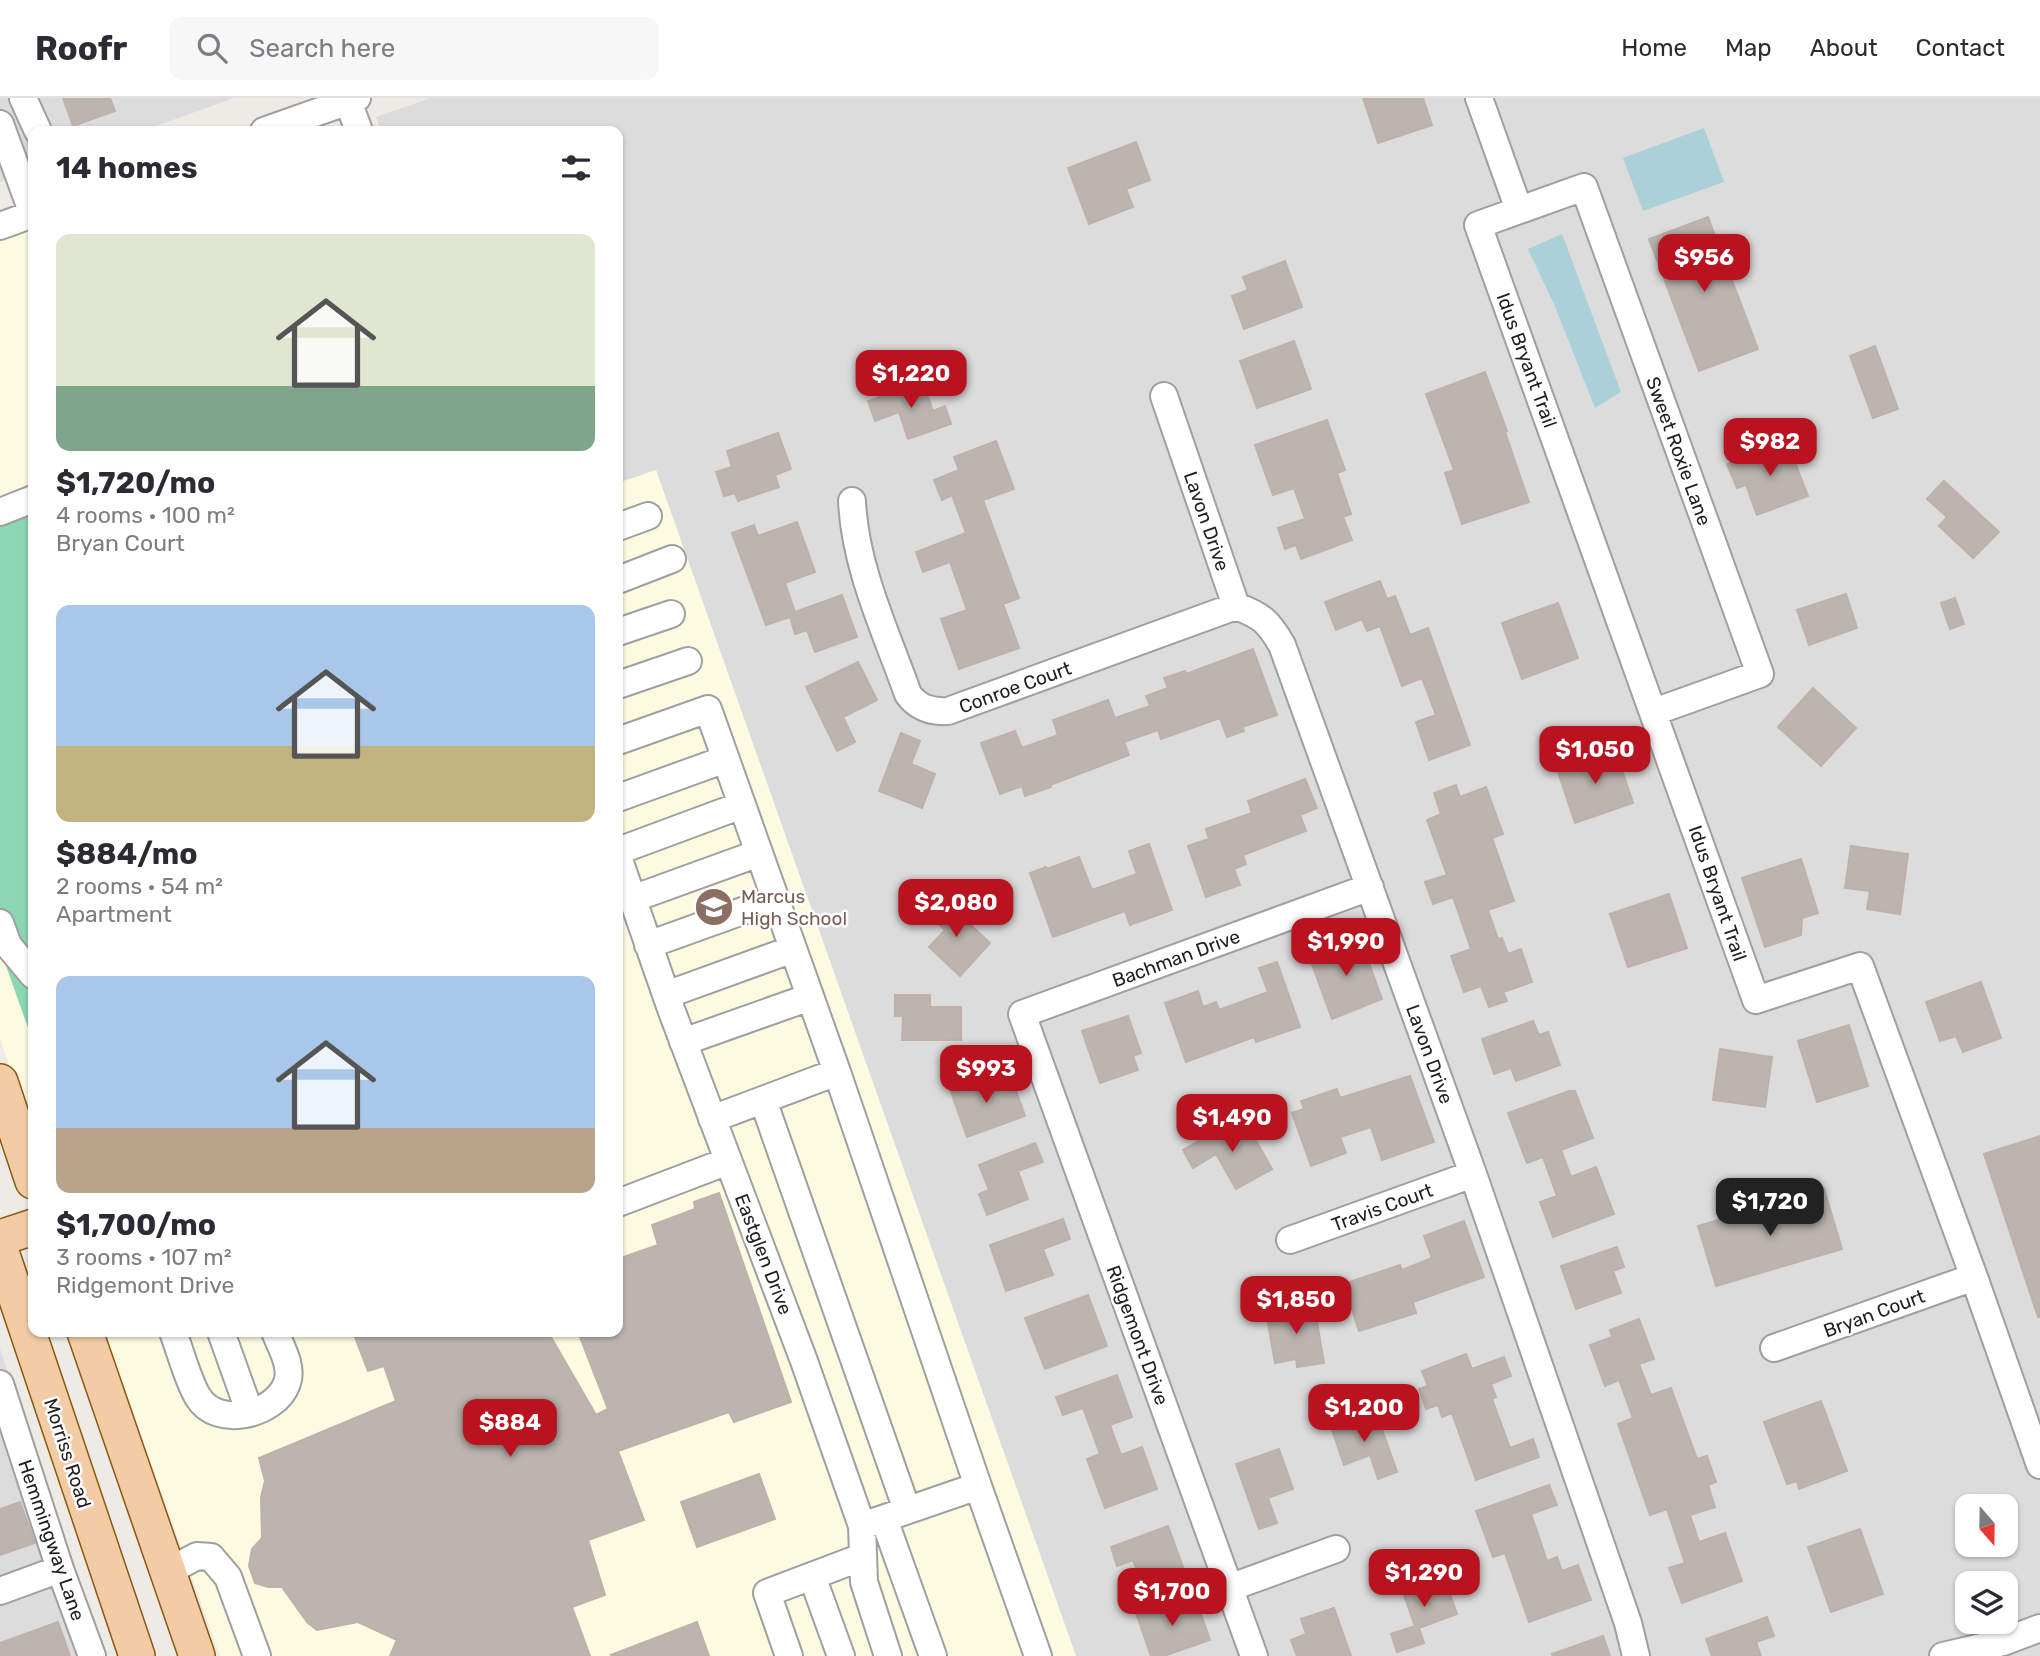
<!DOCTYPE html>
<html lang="en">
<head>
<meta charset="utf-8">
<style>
	body { margin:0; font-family:Rubik,sans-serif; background:#f7f7f7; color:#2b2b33; height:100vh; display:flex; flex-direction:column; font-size:26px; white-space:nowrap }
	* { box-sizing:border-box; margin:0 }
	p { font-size:23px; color:#7c7c81 }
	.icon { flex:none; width:38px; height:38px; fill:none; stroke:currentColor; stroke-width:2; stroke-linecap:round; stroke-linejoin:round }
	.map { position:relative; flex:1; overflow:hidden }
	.side { position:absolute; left:28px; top:28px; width:595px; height:1211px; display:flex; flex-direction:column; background:#fff; border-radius:14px; box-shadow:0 2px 5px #0004 }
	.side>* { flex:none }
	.needle { width:46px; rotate:160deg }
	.controls { position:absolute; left:1955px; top:1396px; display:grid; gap:14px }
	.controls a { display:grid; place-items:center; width:63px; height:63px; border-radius:14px; background:#fff; box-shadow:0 2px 5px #0004; font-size:35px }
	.price { position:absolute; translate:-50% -60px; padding:0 16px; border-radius:14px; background:#ba1320; color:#fff; font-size:23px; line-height:46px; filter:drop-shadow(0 2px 4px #0008) }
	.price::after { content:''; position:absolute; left:50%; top:42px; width:21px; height:16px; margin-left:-10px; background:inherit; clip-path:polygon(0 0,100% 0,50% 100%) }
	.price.active { background:#222; color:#fff }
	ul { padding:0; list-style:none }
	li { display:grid; align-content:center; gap:14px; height:371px; padding:0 28px }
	li span { display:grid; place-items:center; height:217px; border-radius:14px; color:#555 }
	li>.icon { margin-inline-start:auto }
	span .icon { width:126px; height:126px; fill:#fffc; stroke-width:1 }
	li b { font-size:30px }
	h2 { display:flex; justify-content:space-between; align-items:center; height:84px; padding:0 28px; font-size:30px }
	header { display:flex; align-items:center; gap:42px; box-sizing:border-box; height:98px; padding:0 35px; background:#fff; border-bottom:2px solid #e1e1e2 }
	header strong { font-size:33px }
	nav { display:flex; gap:38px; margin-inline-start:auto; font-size:24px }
	.search { width:490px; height:63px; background:#f7f7f7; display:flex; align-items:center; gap:18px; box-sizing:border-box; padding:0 24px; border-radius:14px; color:#7c7c81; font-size:26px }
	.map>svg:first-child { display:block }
	.residential { fill:#dcdcdc; fill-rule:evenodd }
	.education { fill:#fcfae1 }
	.pitch { fill:#8bd6b3 }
	.water { fill:#aad1d8 }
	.building { fill:#bbb4af; stroke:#bfb1a9; stroke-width:2 }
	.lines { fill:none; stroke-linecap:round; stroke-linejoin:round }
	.minor-casing { stroke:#9f9f9f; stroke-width:30 }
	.major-casing { stroke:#8a580e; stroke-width:38 }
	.minor { stroke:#fff; stroke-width:26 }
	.major { stroke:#f3cca6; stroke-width:35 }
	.labels { text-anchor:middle; stroke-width:5; stroke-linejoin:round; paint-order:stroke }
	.street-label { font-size:19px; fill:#1e1e1e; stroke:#fff }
	.education-label { font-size:19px; fill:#785e54; stroke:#fff; text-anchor:start }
</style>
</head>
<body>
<header>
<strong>Roofr</strong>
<div class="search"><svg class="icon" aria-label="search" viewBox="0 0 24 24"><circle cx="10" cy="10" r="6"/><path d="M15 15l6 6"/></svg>Search here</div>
<nav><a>Home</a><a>Map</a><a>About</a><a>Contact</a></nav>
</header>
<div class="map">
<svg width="2040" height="1558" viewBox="0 0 2040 1558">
	<rect width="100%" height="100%" fill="#eeebe6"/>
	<path class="residential" d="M0,0h234l-92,33h-109v39l-33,12z
		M431,0h1609v1558h-964l-420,-1186 -38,13v-352h-237l-5,-14zM1967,1409h39v38h-39zM1967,1486h39v38h-39z
		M0,1251l106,307h-106z"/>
	<path class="education" d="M33,131v903l-33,-93v-799z
		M656,372l420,1186h-856l-116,-324h514v-849z"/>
	<path class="pitch" d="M33,406v531l-2,1 -31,-87v-432z"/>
	<path class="water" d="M1704,30l20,54 -81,29 -20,-53z
		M1562,136l59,158 -26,16 -41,-104 -26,-55z"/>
	<path class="building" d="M63,0h47l5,13 -42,15z
		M1363,0h60l9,27 -54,18z
		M1136,44l14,38 -24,9 7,18 -44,17 -21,-56z
		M1708,119l50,132 -59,22 -50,-132z
		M1285,163l17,46 -58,22 -12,-33 16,-6 -5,-13z
		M1294,243l17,48 -54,19 -17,-47z
		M1875,248l23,63 -25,9 -23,-62z
		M1485,274l22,59 -2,1 24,70 -67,22 -17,-51 9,-3 -28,-76z
		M923,284l10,29 12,-5 6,18 -43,15 -9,-27 -24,9 -7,-20z
		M1327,322l18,50 -8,3 14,41 -8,3 9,23 -51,19 -5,-14 -11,4 -7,-21 27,-9 -11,-31 -21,7 -18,-50z
		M778,335l13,36 -16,6 4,12 -41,14 -3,-8 -11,3 -8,-24 16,-5 -5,-16z
		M996,343l18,48 -31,11 36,98 -16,6 16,44 -60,21 -18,-50 26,-9 -17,-48 -27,10 -7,-20 50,-19 -14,-38 -10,5 -8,-20 25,-10 -5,-13z
		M1787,344l21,54 -51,19 -11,-30 -9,3 -10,-24z
		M1944,383l55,51 -26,26 -34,-32 8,-9 -20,-18z
		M797,424l18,50 -30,11 10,29 47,-17 15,42 -42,15 -8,-22 -12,4 -5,-17 -24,8 -34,-92 22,-8 4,11z
		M1380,483l7,18 8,-3 15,39 18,-7 42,117 -41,15 -13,-38 20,-7 -14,-37 -20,8 -22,-60 -13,5 -5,-12 -26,11 -11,-28z
		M1846,496l11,34 -48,17 -12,-35z
		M1955,500l9,26 -14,5 -9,-26z
		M1558,505l20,55 -56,21 -20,-56z
		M1253,551l24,66 -35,12 2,4 -17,6 -7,-19 -59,21 -3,-9 -34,12 5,13 -79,30 1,2 -26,9 -3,-10 -22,8 -19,-51 34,-12 7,17 36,-13 -5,-15 55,-20 7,18 35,-12 -4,-10 22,-8 -4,-10 21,-7 1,3z
		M858,564l19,38 -34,17 12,25 -18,9 -31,-64z
		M1813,590l43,40 -35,38 -43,-39z
		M901,635l19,8 -9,23 24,10 -13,34 -43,-17z
		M1615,651l18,54 -58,20 -18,-54z
		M1305,681l12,29 -17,7 6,16 -63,24 3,9 -12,5 6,16 -34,12 -18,-51 21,-7 -3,-10 46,-16 -4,-12z
		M1456,687l4,12 26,-10 17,47 -11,4 22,63 -26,9 10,29 4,-1 6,16 13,-5 11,33 -29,10 4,9 -18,6 -8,-21 -17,6 -13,-36 20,-7 -18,-52 -20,7 -8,-22 22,-7 -20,-55 14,-6 -7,-21z
		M1149,746l23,66 -42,15 -5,-14 -72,26 -23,-64 16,-6 1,2 32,-12 13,33 45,-16 -8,-23z
		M1851,748l57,8 -8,60 -33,-5 3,-18 -25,-3z
		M1801,761l17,54 -16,5 -1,17 -36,12 -23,-69z
		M1669,796l18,54 -59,19 -18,-53z
		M943,801l47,44 -30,33 -31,-29 16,-17 -16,-16z
		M1360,840l22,61 -50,20 -23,-63z
		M1277,864l23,65 -44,15 -2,-5 -68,25 -21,-59 33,-12 5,16 13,-5 3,8 49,-18 -9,-24z
		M1981,884l20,56 -38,14 -7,-16 -16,5 -14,-39z
		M895,897h35v12h31v33h-59l1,-24h-8z
		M1128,918l13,37 -8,3 5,14 -38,13 -18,-52z
		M1533,923l6,14 9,-3 12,33 -44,16 -5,-13 -17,6 -12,-35z
		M1849,927l19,61 -51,16 -19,-61z
		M1720,951l52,8 -7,50 -52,-7z
		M993,976l5,13 15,-5 12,34 -58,21 -17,-48z
		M1410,978l24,66 -52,18 -11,-33 -31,10 6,16 -35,13 -19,-53 12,-4 -3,-8 36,-12 3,9z
		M1569,993h6l18,47 -32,12 10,27 25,-10 18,47 -61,23 -13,-35 17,-6 -14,-39 -16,6 -19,-50z
		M1244,1021l28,50 -36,20 -20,-35 -23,14 -10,-18 25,-14 1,3z
		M2040,1038v181h-2l-54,-163z
		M1035,1045l8,19 -25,9 10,28 -41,16 -8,-21 10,-4 -10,-25z
		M1824,1091l18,60 -126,37 -18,-60z
		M719,1095l72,209 -57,20 -5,-10 -111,39 26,69 -56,20 17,55 -33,12 18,49h-200l7,-16 -39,-18 -41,8 -10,-8 -25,-35h-14l-13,-4 -6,-17 3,-17 10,-11 -1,-41 4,-16 -6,-23 137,-57 -12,-35 -16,5 -15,-39h195l48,83 12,-6 -30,-77h40v-73l40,-14 -6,-20 43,-16 -1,-7z
		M1063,1121l7,20 -27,10 10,26 -47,16 -16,-46z
		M1464,1123l20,56 -71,25 3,11 -57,18 -15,-47 56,-19 2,5 30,-12 -8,-22z
		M1617,1149l7,20 -11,4 8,22 -45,16 -15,-43z
		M1088,1197l19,51 -62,23 -20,-51z
		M1314,1206l10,59 -27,4 -1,-8 -21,4 -9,-51z
		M1639,1221l15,40 -15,5 12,31 20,-7 26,71 10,-3 9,26 -8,3 7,22 -25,8 9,27 26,-9 17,48 -60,22 -13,-35 16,-5 -18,-54 -17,6 -32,-91 15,-6 -14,-38 -14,6 -15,-41 22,-8 -2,-7z
		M1466,1256l6,15 32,-12 7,19 -20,8 5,13 -4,2 18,49 23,-9 6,18 -63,23 -24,-67 -10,4 -4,-12 -12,4 -7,-20 9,-3 -6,-15z
		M1117,1277l15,42 -22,8 11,30 21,-8 15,42 -52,19 -18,-49 13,-5 -17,-46 -20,7 -7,-18z
		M1821,1303l26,70 -48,18 -2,-8 -10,3 -23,-62z
		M1346,1317l4,12 28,-9 19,54 -19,7 -8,-24 -26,10 -15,-44z
		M1279,1351l14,40 -25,9 9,25 -18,6 -23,-65z
		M759,1376l16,45 -78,28 -16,-45z
		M1549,1387l8,20 -26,9 16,47 10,-4 5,14 16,-6 13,35 -62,22 -24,-69 -12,4 -17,-46z
		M20,1404l15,41 -35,12v-46z
		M1168,1428l15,41 -42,15 -8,-22 -16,6 -6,-19z
		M1860,1431l23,65 -52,18 -23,-65z
		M1442,1474l15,42 -38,14 5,15 -27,9 -6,-18 24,-8 -14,-39z
		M1179,1500l5,13 14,-5 12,34 -46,16h-13l-15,-43z
		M1334,1510l17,48h-54l-6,-16 15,-6 -5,-15z
		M1767,1519l7,19 -18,6 5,14h-49l-6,-17z
		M58,1524l12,34h-70v-13z
		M697,1524l12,34h-97l-1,-1z
		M1603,1538l7,20h-57l-1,-2z"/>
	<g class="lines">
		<g class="minor-casing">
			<path id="minor" d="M23,0l15,33
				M1479,0l40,112
				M348,3l11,30
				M0,26l33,90
				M264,33l93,-33
				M0,128l33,-12
				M1164,298l72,210c26,10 32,15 46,39l191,529 155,449 8,33
				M852,403c3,67 34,131 56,193 10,14 23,18 40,17l288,-105
				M0,414l33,-13
				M618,429l30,-11
				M618,482l54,-21
				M618,534l53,-18
				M618,587l70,-24
				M1654,614l106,-38 -176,-487 -106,38 278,775 104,-34 114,311 66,188
				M618,643l90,-32 129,363 -125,47
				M618,700l108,-39
				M618,753l124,-46
				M618,759l53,152 133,352 58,165 2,56 24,74
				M632,801l127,-46
				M0,825l8,22 25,30
				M648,847l128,-46
				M666,897l127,-46
				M683,944l127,-45
				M837,974l141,414
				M763,1002l144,410
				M618,1105l110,-42
				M1290,1142l183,-66
				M173,1234c7,18 15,49 25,65 19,32 78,18 89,-14 6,-16 -6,-36 -12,-51
				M221,1234l29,81
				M1774,1250l200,-71
				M0,1286l60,185 32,87
				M884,1421l49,137
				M862,1428l116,-40 60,170
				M167,1474l30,-16 14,1 17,20 29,79
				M812,1478l29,80
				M1229,1490l107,-39
				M0,1493l60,-22
				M789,1558l-22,-63 95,-36
				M1254,1558l-232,-642 348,-127
				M1943,1558l60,-14 37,-14"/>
		</g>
		<g class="major-casing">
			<path id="major" d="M0,984l33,99
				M0,1140l33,-11
				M0,1151l137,407
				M85,1234l112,324"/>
		</g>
		<use href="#minor" class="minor"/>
		<use href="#major" class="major"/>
	</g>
	<defs>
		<g id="school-disc" transform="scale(2.0125)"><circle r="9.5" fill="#8d6e63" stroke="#fff"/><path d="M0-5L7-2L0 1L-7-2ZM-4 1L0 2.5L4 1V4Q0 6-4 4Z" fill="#fff"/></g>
	</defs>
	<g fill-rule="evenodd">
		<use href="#school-disc" x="714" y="809"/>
	</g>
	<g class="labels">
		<g class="street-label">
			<text transform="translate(1527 262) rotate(70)" y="7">Idus Bryant Trail</text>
			<text transform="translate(1679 353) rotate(70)" y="7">Sweet Roxie Lane</text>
			<text transform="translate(1207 423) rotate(71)" y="7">Lavon Drive</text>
			<text transform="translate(1015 589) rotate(-20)" y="7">Conroe Court</text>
			<text transform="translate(1718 795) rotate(71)" y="7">Idus Bryant Trail</text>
			<text transform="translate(1176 860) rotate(-20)" y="7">Bachman Drive</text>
			<text transform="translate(1430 956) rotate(70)" y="7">Lavon Drive</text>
			<text transform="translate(1382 1109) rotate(-20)" y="7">Travis Court</text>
			<text transform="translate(764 1156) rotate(69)" y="7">Eastglen Drive</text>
			<text transform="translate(1874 1215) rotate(-20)" y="7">Bryan Court</text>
			<text transform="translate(1138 1237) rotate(70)" y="7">Ridgemont Drive</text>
			<text transform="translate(68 1355) rotate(72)" y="7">Morriss Road</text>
			<text transform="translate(52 1442) rotate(71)" y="7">Hemmingway Lane</text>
		</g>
		<g class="education-label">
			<text x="741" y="805">Marcus<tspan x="741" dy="22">High School</tspan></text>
		</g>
	</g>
</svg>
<div class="controls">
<a><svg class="needle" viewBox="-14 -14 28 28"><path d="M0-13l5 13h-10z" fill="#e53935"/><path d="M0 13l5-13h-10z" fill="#7c7c81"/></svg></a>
<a><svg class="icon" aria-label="layers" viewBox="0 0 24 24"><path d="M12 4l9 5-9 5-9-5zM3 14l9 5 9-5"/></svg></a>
</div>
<b class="price" style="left:1704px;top:196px">$956</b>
<b class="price" style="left:911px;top:312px">$1,220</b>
<b class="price" style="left:1770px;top:380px">$982</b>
<b class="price" style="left:1595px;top:688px">$1,050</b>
<b class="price" style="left:956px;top:841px">$2,080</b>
<b class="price" style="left:1346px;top:880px">$1,990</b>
<b class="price" style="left:986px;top:1007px">$993</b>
<b class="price" style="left:1232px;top:1056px">$1,490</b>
<b class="price active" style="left:1770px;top:1140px">$1,720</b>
<b class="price" style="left:1296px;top:1238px">$1,850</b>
<b class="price" style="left:1364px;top:1346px">$1,200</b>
<b class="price" style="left:510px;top:1361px">$884</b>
<b class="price" style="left:1424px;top:1511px">$1,290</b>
<b class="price" style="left:1172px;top:1530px">$1,700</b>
<section class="side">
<h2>14 homes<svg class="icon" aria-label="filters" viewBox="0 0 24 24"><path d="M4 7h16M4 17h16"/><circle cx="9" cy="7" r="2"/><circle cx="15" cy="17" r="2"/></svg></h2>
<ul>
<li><span style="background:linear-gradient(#dfe7d0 70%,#7fa58c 0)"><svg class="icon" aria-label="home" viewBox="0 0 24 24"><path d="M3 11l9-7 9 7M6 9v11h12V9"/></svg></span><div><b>$1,720/mo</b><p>4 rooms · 100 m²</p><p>Bryan Court</p></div></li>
<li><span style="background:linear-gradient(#a9c7e8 65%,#c2b280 0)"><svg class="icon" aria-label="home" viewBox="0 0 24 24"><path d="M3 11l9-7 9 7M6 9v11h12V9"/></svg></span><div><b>$884/mo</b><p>2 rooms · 54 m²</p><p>Apartment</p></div></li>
<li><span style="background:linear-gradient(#a9c7e8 70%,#b9a48a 0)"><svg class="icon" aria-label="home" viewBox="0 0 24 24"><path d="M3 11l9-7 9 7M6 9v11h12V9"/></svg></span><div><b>$1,700/mo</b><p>3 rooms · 107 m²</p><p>Ridgemont Drive</p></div></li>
</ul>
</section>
</div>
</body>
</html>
